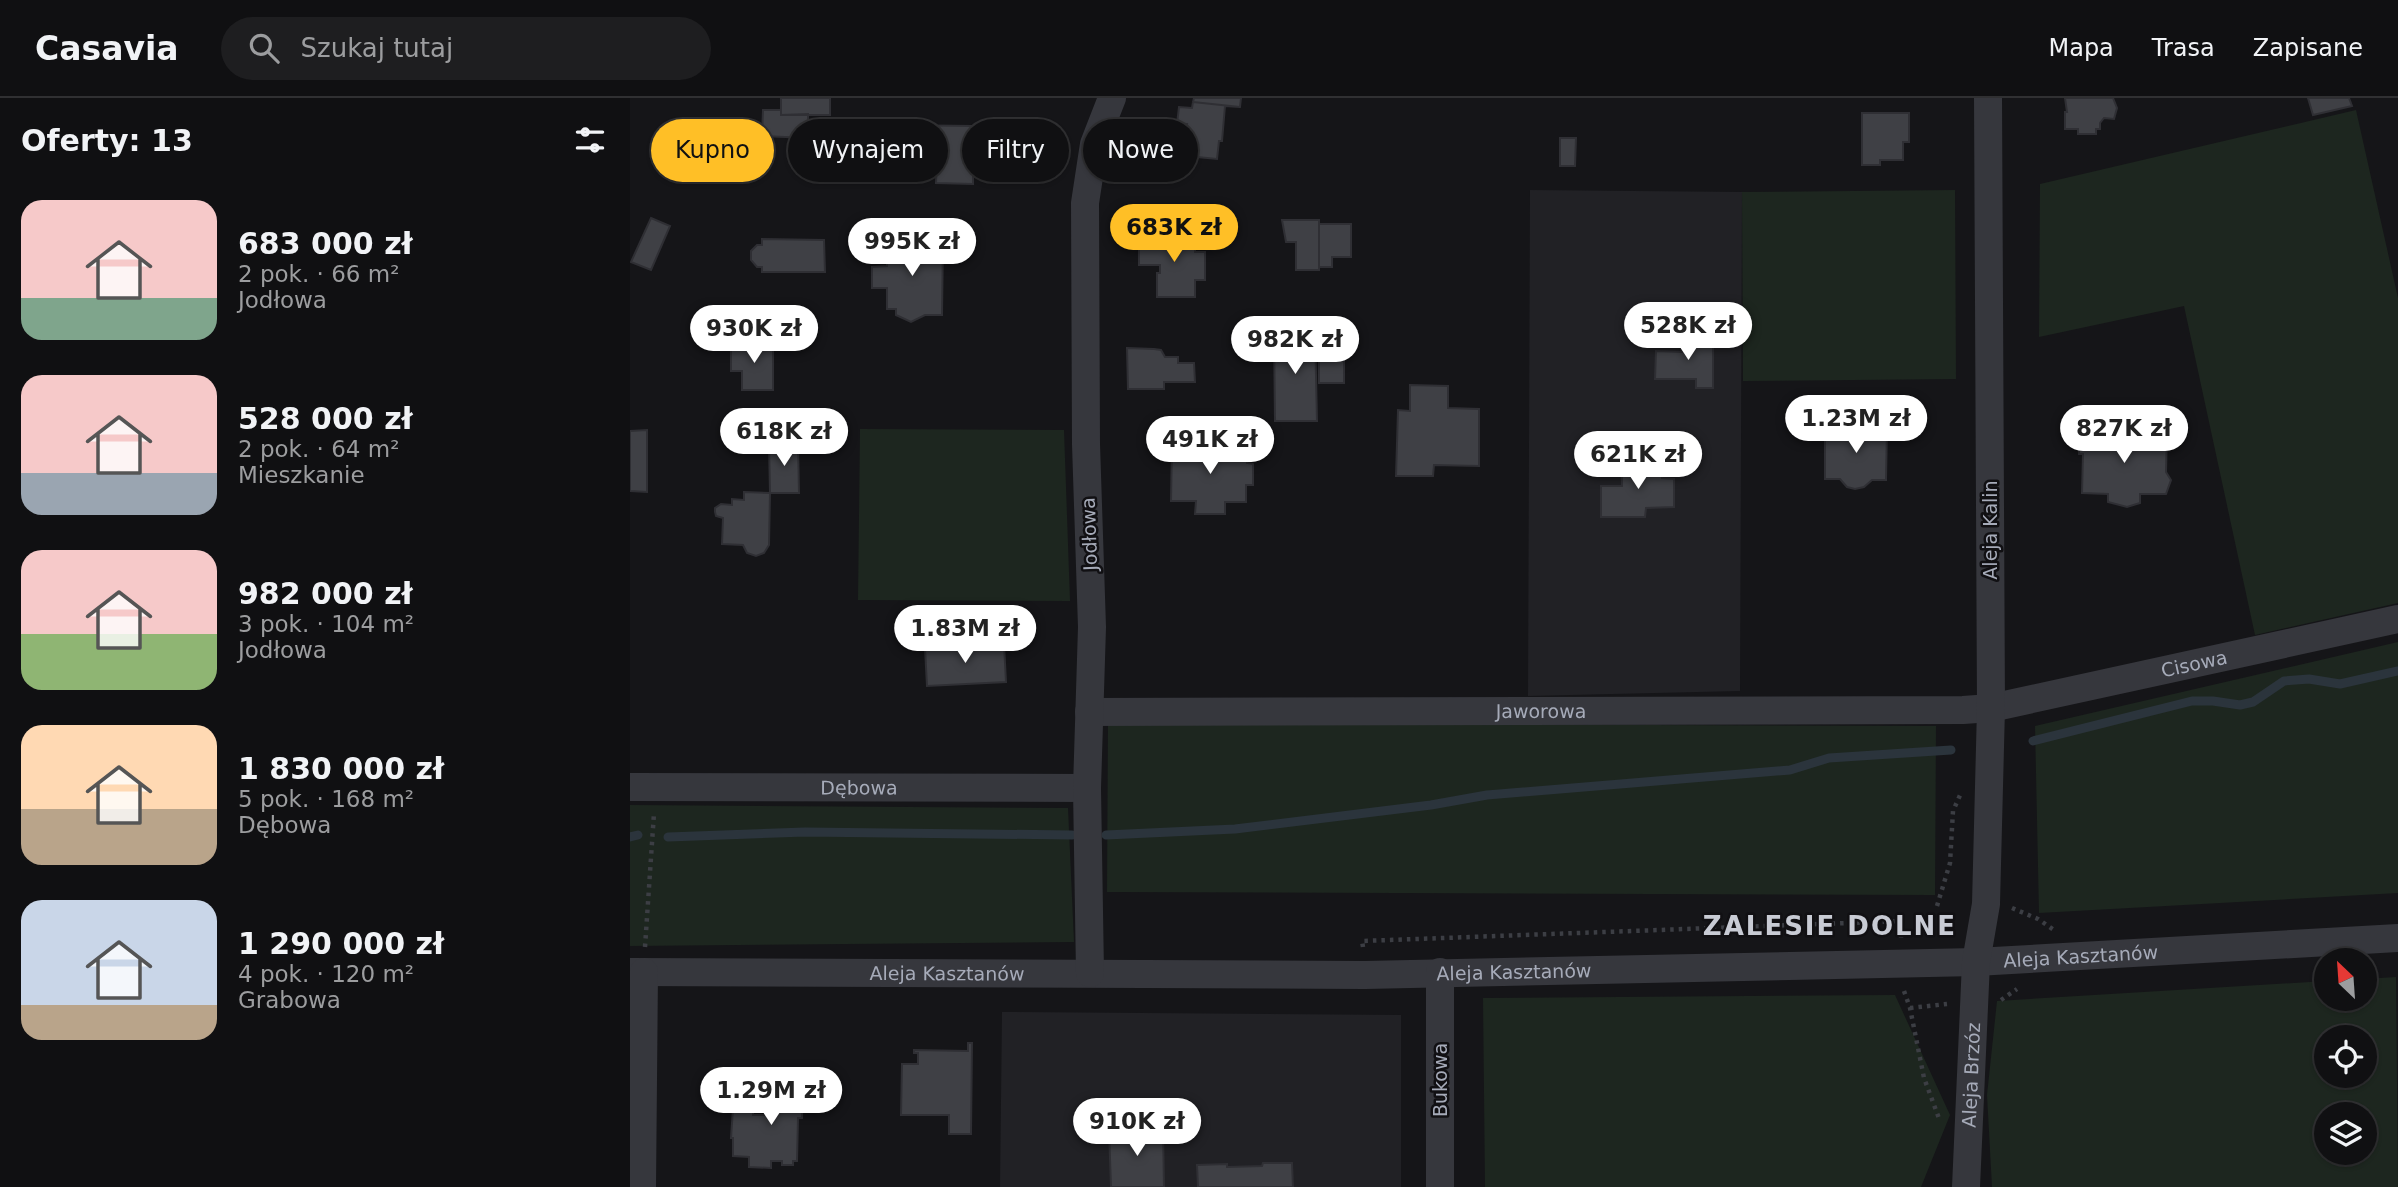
<!DOCTYPE html>
<html lang="pl">
<head>
<meta charset="utf-8">
<style>
	body { margin:0; font-family:"DejaVu Sans",sans-serif; background:#1e1e20; color:#f1f3f6; height:100vh; display:flex; flex-direction:column; font-size:26px; white-space:nowrap }
	* { box-sizing:border-box; margin:0 }
	p { font-size:23px; color:#9c9d9f }
	.icon { flex:none; width:38px; height:38px; fill:none; stroke:currentColor; stroke-width:2; stroke-linecap:round; stroke-linejoin:round }
	.map { position:relative; flex:1; overflow:hidden }
	.side { display:flex; flex-direction:column; background:#101012; width:630px }
	.side>* { flex:none }
	.top-card { position:absolute; left:21px; top:21px; width:665px; height:63px; display:flex; gap:14px }
	.needle { width:46px; rotate:335deg }
	.buttons { position:absolute; left:1684px; top:850px; display:grid; gap:14px }
	.buttons a { display:grid; place-items:center; width:63px; height:63px; border-radius:50%; background:#101012; box-shadow:0 2px 5px #0004,0 0 0 2px #303032; font-size:35px }
	.price { position:absolute; translate:-50% -60px; padding:0 16px; border-radius:24px; background:#fff; color:#222; font-size:23px; line-height:46px; filter:drop-shadow(0 2px 4px #0008) }
	.price::after { content:''; position:absolute; left:50%; top:42px; width:21px; height:16px; margin-left:-10px; background:inherit; clip-path:polygon(0 0,100% 0,50% 100%) }
	.price.selected { background:#ffbf26; color:#111 }
	ul { padding:0; list-style:none }
	li { display:flex; align-items:center; gap:21px; height:175px; padding:0 21px }
	li span { display:grid; place-items:center; flex:none; width:196px; height:140px; border-radius:21px; color:#555 }
	li>.icon { margin-inline-start:auto }
	span .icon { width:84px; height:84px; fill:#fffc; stroke-width:1 }
	li b { font-size:30px }
	h2 { display:flex; justify-content:space-between; align-items:center; height:84px; padding:0 21px; font-size:30px }
	.tag { padding:0 24px; border-radius:32px; background:#101012; box-shadow:0 2px 5px #0004,0 0 0 2px #303032; font-size:24px; line-height:63px }
	.tag.selected { background:#ffbf26; color:#111 }
	header { display:flex; align-items:center; gap:42px; box-sizing:border-box; height:98px; padding:0 35px; background:#101012; border-bottom:2px solid #303032 }
	header strong { font-size:33px }
	nav { display:flex; gap:38px; margin-inline-start:auto; font-size:24px }
	.search { width:490px; height:63px; background:#1e1e20; display:flex; align-items:center; gap:18px; box-sizing:border-box; padding:0 24px; border-radius:38px; color:#9c9d9f; font-size:26px }
	main { display:flex; flex:1; min-height:0 }
	.map>svg:first-child { display:block }
	.built { fill:#212125 }
	.green { fill:#1d261f; fill-rule:evenodd }
	.lines { fill:none; stroke-linecap:round; stroke-linejoin:round }
	.stream { stroke:#2b343c; stroke-width:9 }
	.building { fill:#3f4045; stroke:#2f2f34; stroke-width:2 }
	.path { stroke:#3c3e44; stroke-width:4.5; stroke-dasharray:3.5 5; stroke-linecap:butt }
	.minor { stroke:#36373d; stroke-width:28 }
	.labels { text-anchor:middle; stroke-width:5; stroke-linejoin:round; paint-order:stroke }
	.street-label { font-size:19px; fill:#a6abb9; stroke:#111013 }
	.district-label { font-size:26px; font-weight:bold; letter-spacing:2px; fill:#c8cbd4; stroke:#111013 }
</style>
</head>
<body>
<header>
<strong>Casavia</strong>
<div class="search"><svg class="icon" aria-label="search" viewBox="0 0 24 24"><circle cx="10" cy="10" r="6"/><path d="M15 15l6 6"/></svg>Szukaj tutaj</div>
<nav><a>Mapa</a><a>Trasa</a><a>Zapisane</a></nav>
</header>
<main>
<section class="side">
<h2>Oferty: 13<svg class="icon" aria-label="filters" viewBox="0 0 24 24"><path d="M4 7h16M4 17h16"/><circle cx="9" cy="7" r="2"/><circle cx="15" cy="17" r="2"/></svg></h2>
<ul>
<li><span style="background:linear-gradient(#f6c9c9 70%,#7fa58c 0)"><svg class="icon" aria-label="home" viewBox="0 0 24 24"><path d="M3 11l9-7 9 7M6 9v11h12V9"/></svg></span><div><b>683 000 zł</b><p>2 pok. · 66 m²</p><p>Jodłowa</p></div></li>
<li><span style="background:linear-gradient(#f6c9c9 70%,#9aa5b1 0)"><svg class="icon" aria-label="home" viewBox="0 0 24 24"><path d="M3 11l9-7 9 7M6 9v11h12V9"/></svg></span><div><b>528 000 zł</b><p>2 pok. · 64 m²</p><p>Mieszkanie</p></div></li>
<li><span style="background:linear-gradient(#f6c9c9 60%,#8fb573 0)"><svg class="icon" aria-label="home" viewBox="0 0 24 24"><path d="M3 11l9-7 9 7M6 9v11h12V9"/></svg></span><div><b>982 000 zł</b><p>3 pok. · 104 m²</p><p>Jodłowa</p></div></li>
<li><span style="background:linear-gradient(#ffd9b3 60%,#b9a48a 0)"><svg class="icon" aria-label="home" viewBox="0 0 24 24"><path d="M3 11l9-7 9 7M6 9v11h12V9"/></svg></span><div><b>1 830 000 zł</b><p>5 pok. · 168 m²</p><p>Dębowa</p></div></li>
<li><span style="background:linear-gradient(#c9d6e8 75%,#b9a48a 0)"><svg class="icon" aria-label="home" viewBox="0 0 24 24"><path d="M3 11l9-7 9 7M6 9v11h12V9"/></svg></span><div><b>1 290 000 zł</b><p>4 pok. · 120 m²</p><p>Grabowa</p></div></li>
</ul>
</section>
<div class="map">
<svg width="1768" height="1089" viewBox="0 0 1768 1089">
	<rect width="100%" height="100%" fill="#151518"/>
	<path class="built" d="M900,92l212,2 -2,499 -212,5z
		M372,914l399,3v172h-401z"/>
	<path class="green" d="M1726,12l42,188v305l-143,32 -71,-329 -145,31 1,-153z
		M1325,92l1,189 -213,2 -1,-189z
		M230,331l204,1 6,171 -212,-1z
		M1768,544v251l-359,20 -4,-187z
		M478,625l828,3 -1,169 -828,-3z
		M0,707l438,3 6,134 -444,4z
		M1766,879l2,210h-406l-5,-92 10,-94 329,-20v18h38v-20zM1696,940h38v38h-38zM1696,1017h38v38h-38z
		M1265,897l55,120 -29,72h-436l-2,-189z"/>
	<g class="lines">
		<path class="stream" d="M1403,643l159,-40h21l27,4 13,-3 31,-21 25,-2 31,5 58,-13
			M476,737l129,-6 196,-24 56,-10 303,-25 39,-12 122,-8
			M0,739l8,-2
			M38,739l137,-5 267,3"/>
	</g>
	<path class="building" d="M151,0h49v17h-49z
		M564,0h47l-1,9 -47,-5z
		M1435,0h48l4,10 -3,11 -10,-1 -4,5v6h-4v5h-18v-5h-13v-17h2z
		M1678,0h41l3,8 -39,9z
		M563,4l47,5 -15,-1 -3,35h-3l-2,18 -30,-3 2,-18h-4l2,-14h-10l2,-17 13,1z
		M133,12h18v5l27,-1v24l-46,-2z
		M1232,15h47v29h-6v18h-23v5h-18z
		M262,27l81,1v58l-37,-1 1,-29 -45,-1 -7,-9 -1,-11z
		M930,40h16l-1,28h-15z
		M21,120l19,8 -19,44 -20,-8z
		M652,122h37v50h-23v-28h-10z
		M689,126h32v33h-19v10h-13z
		M509,138h56v16h10v28h-10v17h-38v-24h3v-8h-21z
		M132,141l62,1 1,32h-63v-5h-5l-6,-7v-9l6,-6h5z
		M257,142h56l-1,75h-17l-14,7 -15,-7v-6h-9v-21h-15v-21l15,-1z
		M644,233h41l2,90h-42z
		M689,233h25v52h-25z
		M1052,239h31v51h-17v-9h-41l1,-28 26,1z
		M143,245v47h-31v-19h-11v-27z
		M497,250l27,1 7,1 4,7h13v6h16l1,19h-31v7h-36z
		M780,287l38,1v22l31,1v57l-45,-1 -1,11h-37l2,-66 12,1z
		M1195,328l62,1 -1,53h-14l-8,7 -9,2 -8,-2 -7,-8h-15z
		M1483,331h24l-1,3h31l-1,40 5,8 -5,14h-26v9l-13,4 -19,-5v-8l-26,-1 1,-39h-4v-18h4v-4h30z
		M17,332v62l-17,-1v-60z
		M139,345h29l1,50h-29z
		M542,346l75,2v17l6,1v21h-7v17h-21v12h-30l1,-13h-25z
		M992,363h40v17l12,1v28l-28,1 -1,9h-44v-31h21z
		M114,394l26,1 -1,52 -5,8 -8,3 -9,-3 -4,-8 -21,-1 1,-26 -7,-2 -1,-4v-4l6,-4 11,1v-6l12,1z
		M374,546l2,38 -79,4 -2,-38z
		M338,945h4l-1,91h-22v-19h-48l1,-51h16v-11h-4v-3l54,1z
		M143,980h30l-1,40h-4l-1,43h-4v4h-11v-4h-11v7l-22,-1v-10l-16,-1v-18h-2l2,-30h20v7h19z
		M533,1030l1,59h-53l-2,-57z
		M633,1065h29l1,24h-95l-1,-22 30,-1v3l35,-1z"/>
	<g class="lines">
		<path class="path" d="M1307,808l13,-43 3,-52 8,-18
			M1382,810l26,11 16,11
			M15,849l9,-134
			M733,849l-1,-6 539,-20v17
			M1274,893l6,17 14,70 16,43
			M1371,902l16,-11
			M1280,910l37,-4"/>
		<g class="minor">
			<path id="s1" d="M459,614l874,-2 28,-2 407,-89"/>
			<path id="s2" d="M0,689l457,1"/>
			<path id="s3" d="M0,874l735,3 611,-13 422,-24"/>
			<path d="M460,875l-3,-185 5,-161 -6,-183 -1,-241 9,-59 18,-46"/>
			<path d="M12,1089l2,-215"/>
			<path d="M810,1089v-215"/>
			<path id="s4" d="M1336,1089l10,-225 10,-58 5,-196 -3,-610"/>
		</g>
	</g>
	<g class="labels">
		<g class="street-label">
			<text transform="translate(1360 432) rotate(-90)" y="7">Aleja Kalin</text>
			<text transform="translate(459 436) rotate(-92)" y="7">Jodłowa</text>
			<text dy="7" stroke="none"><textPath href="#s1" startOffset="1110">Cisowa</textPath></text>
			<text dy="7" stroke="none"><textPath href="#s1" startOffset="452">Jaworowa</textPath></text>
			<text dy="7" stroke="none"><textPath href="#s2" startOffset="229">Dębowa</textPath></text>
			<text dy="7" stroke="none"><textPath href="#s3" startOffset="1451">Aleja Kasztanów</textPath></text>
			<text dy="7" stroke="none"><textPath href="#s3" startOffset="884">Aleja Kasztanów</textPath></text>
			<text dy="7" stroke="none"><textPath href="#s3" startOffset="317">Aleja Kasztanów</textPath></text>
			<text dy="7" stroke="none"><textPath href="#s4" startOffset="112">Aleja Brzóz</textPath></text>
			<text transform="translate(810 982) rotate(-90)" y="7">Bukowa</text>
		</g>
		<g class="district-label">
			<text x="1200" y="837">ZALESIE DOLNE</text>
		</g>
	</g>
</svg>
<div class="buttons">
<a><svg class="needle" viewBox="-14 -14 28 28"><path d="M0-13l5 13h-10z" fill="#e53935"/><path d="M0 13l5-13h-10z" fill="#9c9d9f"/></svg></a>
<a><svg class="icon" aria-label="locate" viewBox="0 0 24 24"><circle cx="12" cy="12" r="6"/><path d="M12 2v4M12 18v4M2 12h4M18 12h4"/></svg></a>
<a><svg class="icon" aria-label="layers" viewBox="0 0 24 24"><path d="M12 4l9 5-9 5-9-5zM3 14l9 5 9-5"/></svg></a>
</div>
<b class="price selected" style="left:544px;top:166px">683K zł</b>
<b class="price" style="left:282px;top:180px">995K zł</b>
<b class="price" style="left:1058px;top:264px">528K zł</b>
<b class="price" style="left:124px;top:267px">930K zł</b>
<b class="price" style="left:665px;top:278px">982K zł</b>
<b class="price" style="left:1226px;top:357px">1.23M zł</b>
<b class="price" style="left:1494px;top:367px">827K zł</b>
<b class="price" style="left:154px;top:370px">618K zł</b>
<b class="price" style="left:580px;top:378px">491K zł</b>
<b class="price" style="left:1008px;top:393px">621K zł</b>
<b class="price" style="left:335px;top:567px">1.83M zł</b>
<b class="price" style="left:141px;top:1029px">1.29M zł</b>
<b class="price" style="left:507px;top:1060px">910K zł</b>
<div class="top-card">
<a class="tag selected">Kupno</a>
<a class="tag">Wynajem</a>
<a class="tag">Filtry</a>
<a class="tag">Nowe</a>
</div>
</div>
</main>
</body>
</html>
